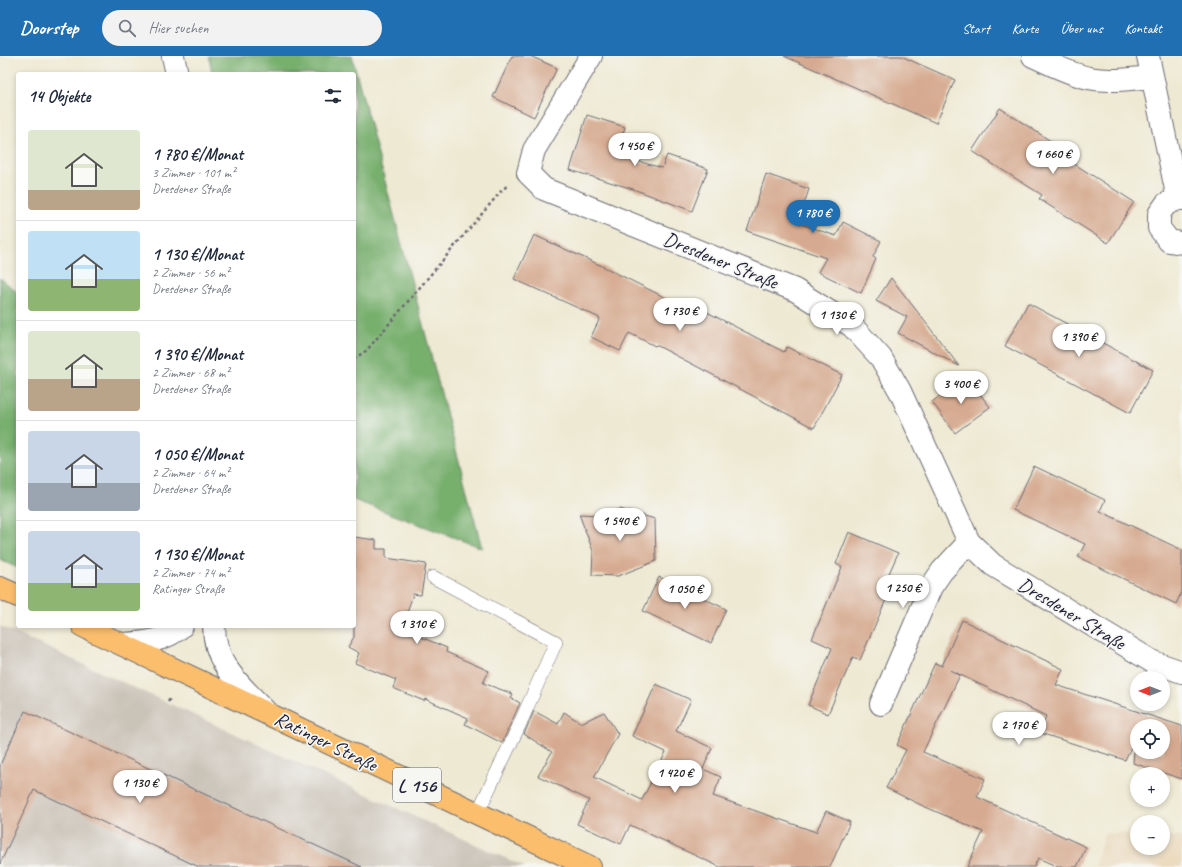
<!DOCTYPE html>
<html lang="de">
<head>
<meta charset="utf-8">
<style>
	body { margin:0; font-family:Caveat,sans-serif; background:#f2f2f3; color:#1f2937; height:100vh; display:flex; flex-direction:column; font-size:15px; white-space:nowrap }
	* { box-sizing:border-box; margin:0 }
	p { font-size:13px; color:#747a83 }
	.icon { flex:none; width:22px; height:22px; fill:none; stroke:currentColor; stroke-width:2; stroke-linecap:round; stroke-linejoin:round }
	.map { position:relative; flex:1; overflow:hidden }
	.drawer { position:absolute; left:16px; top:16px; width:340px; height:556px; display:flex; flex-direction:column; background:#fff; border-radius:4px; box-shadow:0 2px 6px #0003 }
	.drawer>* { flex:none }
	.needle { width:26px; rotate:270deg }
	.tools { position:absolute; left:1130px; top:615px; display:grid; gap:8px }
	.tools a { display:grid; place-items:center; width:40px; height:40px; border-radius:50%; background:#fff; box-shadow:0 2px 6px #0003; font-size:20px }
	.price { position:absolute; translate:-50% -34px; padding:0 9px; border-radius:14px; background:#fff; color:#222; font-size:13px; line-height:26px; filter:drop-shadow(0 1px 2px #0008) }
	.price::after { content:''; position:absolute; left:50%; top:24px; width:12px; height:9px; margin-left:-6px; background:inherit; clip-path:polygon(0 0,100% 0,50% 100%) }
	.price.current { background:#1f6fb2; color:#fff }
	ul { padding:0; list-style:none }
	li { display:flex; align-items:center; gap:12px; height:100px; padding:0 12px }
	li+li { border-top:1px solid #e0e1e3 }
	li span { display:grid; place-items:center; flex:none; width:112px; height:80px; border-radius:4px; color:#555 }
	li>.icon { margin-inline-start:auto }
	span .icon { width:48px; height:48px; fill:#fffc; stroke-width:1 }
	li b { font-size:17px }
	h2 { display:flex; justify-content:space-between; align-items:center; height:48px; padding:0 12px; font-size:17px }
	header { display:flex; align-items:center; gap:24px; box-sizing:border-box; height:56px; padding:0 20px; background:#1f6fb2; color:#fff }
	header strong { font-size:19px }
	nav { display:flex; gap:22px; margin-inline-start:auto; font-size:14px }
	.search { width:280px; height:36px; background:#f2f2f3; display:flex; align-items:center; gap:10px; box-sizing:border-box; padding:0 14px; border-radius:22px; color:#747a83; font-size:15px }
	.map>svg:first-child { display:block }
	.built { fill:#ead8ba }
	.industrial { fill:#cac3b8 }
	.forest { fill:#77af6d; stroke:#4c6854 }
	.building { fill:#d6aa90; fill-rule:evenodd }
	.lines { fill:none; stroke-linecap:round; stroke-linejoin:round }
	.service-casing { stroke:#696870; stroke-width:14 }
	.minor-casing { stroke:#696870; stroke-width:24 }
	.tertiary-casing { stroke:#696870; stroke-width:24 }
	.primary-casing { stroke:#696870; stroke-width:24 }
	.path { stroke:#696870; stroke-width:2.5; stroke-dasharray:3 3; stroke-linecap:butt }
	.service { stroke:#fff; stroke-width:13 }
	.minor { stroke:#fff; stroke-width:22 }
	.tertiary { stroke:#fff; stroke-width:22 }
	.primary { stroke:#fabe6d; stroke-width:22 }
	.labels { text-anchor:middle; stroke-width:3.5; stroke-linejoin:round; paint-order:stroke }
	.shield { fill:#f6f6f2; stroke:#626272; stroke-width:1 }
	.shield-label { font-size:19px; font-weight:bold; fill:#22223b }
	.street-label { font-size:20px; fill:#22223b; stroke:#f6f6f2 }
</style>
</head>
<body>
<header>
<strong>Doorstep</strong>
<div class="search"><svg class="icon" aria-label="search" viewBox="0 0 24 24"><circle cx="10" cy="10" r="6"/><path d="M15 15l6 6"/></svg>Hier suchen</div>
<nav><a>Start</a><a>Karte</a><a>Über uns</a><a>Kontakt</a></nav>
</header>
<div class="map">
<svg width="1182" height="811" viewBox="0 0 1182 811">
	<rect width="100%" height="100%" fill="#f6f6f2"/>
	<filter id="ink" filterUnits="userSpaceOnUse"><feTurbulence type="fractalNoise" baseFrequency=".025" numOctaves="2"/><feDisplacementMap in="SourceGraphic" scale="8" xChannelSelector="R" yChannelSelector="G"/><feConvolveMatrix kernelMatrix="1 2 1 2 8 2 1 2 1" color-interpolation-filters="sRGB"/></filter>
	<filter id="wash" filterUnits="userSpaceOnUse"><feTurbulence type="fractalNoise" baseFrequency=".012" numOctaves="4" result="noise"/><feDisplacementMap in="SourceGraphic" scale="16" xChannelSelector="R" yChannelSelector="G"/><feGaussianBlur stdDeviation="0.9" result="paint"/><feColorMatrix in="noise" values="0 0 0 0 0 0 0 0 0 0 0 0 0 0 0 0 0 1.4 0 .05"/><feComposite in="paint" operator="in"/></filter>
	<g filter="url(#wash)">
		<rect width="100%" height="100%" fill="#eee9d2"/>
		<path class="built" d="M1104,777l33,1v14h26v-12l19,1v30h-88z"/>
		<path class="industrial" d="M0,570l525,241h-525z"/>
		<path class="forest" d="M209,0h143l130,492 -128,-48v-426h-142z
			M0,222l18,15v275l-18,-8z"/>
		<g id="blocks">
			<path class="building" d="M512,0h18l27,12 -23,49 -41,-20z
				M784,0h117l54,24 -19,43z
				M1000,52l69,45 -4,5 69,44 -26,41 -69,-44 3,-4 -70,-44z
				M587,59l38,12 -9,28 46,13 5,-13 41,14 -16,42 -59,-22 -63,-19z
				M766,118l43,15 -11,34 38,13 7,-14 38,19 -8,16 3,2 -15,34 -43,-21 8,-14 -79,-27z
				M534,179l68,31 100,50 3,-5 79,41 3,-5 55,28 -28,53 -158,-83 -1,1 -26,-13 -9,18 -29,-14 9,-19 -86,-39z
				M891,222l22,28 46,60 -61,-33 9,-16 -31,-16z
				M1028,247l125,67 -23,43 -125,-67z
				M966,320l24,31 -35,26 -23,-31z
				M1034,410l71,34 -5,11 82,39v41l-6,13 -98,-47 7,-13 -72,-34z
				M620,453l35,10 1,42 -38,15 -26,-1 1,-24 -14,-37 20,1z
				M849,476l49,21 -14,32 7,3 -31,72 -7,-3 -25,57 -20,-9 24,-57 -20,-9 30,-72 -6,-3z
				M354,481l22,3v9h10v9l40,6 -5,31 -8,-1 -11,35 45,19 -1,4 43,19 -6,12 30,11 -2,4 9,5 -18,40 -37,-19 3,-6 -43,-19 -1,2 -31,-13 3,-8 -41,-17 4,-10 -11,-6 6,-10z
				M659,521l67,32 -15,34 -68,-32z
				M962,564l101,49 -7,16 126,41v53l-49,-16 2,-24 -10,21 -85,-27 6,-17 -96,-46 10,5 -37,77 62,27 -8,18 109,50 -9,20h-19l-20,-9 -4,9h-67l16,-35 -62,-27 -35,-17 20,-38 -9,-5 38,-82 7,3zM1137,670h26v26h-26z
				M656,628l35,16 -15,31 36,17 -9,21 18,8 -8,19 103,36 10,-21 24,11 -20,45h-110l-90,-42 -9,19 -44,-20 12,-24 -51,-24 14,-24 -28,-18 10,-23 24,13 6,-12 17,11 23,-11 14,22 -24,43 48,23 24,-48 -34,-16z
				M25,655l337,156h-163l-165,-77 -34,74v-99z"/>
		</g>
	</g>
	<g filter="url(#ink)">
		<use href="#blocks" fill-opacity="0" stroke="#696870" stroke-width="1"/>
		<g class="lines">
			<g class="service-casing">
				<path id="service" d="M433,521l123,65 -38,86 -41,86"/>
			</g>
			<g class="minor-casing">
				<path id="minor" d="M591,0l-57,94 -6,23 16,16 251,101 57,36 29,32 19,33 69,151 24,23 160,97 29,10
					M1033,0c18,8 36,18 56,22 20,4 42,1 63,-1
					M1148,0l30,143
					M1182,143h-4l-12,5 -7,10v14l10,13 13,2
					M881,648l50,-117 11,-16 27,-29"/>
			</g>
			<g class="tertiary-casing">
				<path id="tertiary" d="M173,0l4,18
					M214,570c0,40 28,60 53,87
					M122,588c22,-1 44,-3 60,-18"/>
			</g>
			<g class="primary-casing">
				<path id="primary" d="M0,532l18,8
					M83,570l507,241"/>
			</g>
			<path class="path" d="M354,303l13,-9 135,-160 5,-4
				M168,646l3,-5"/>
			<use href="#service" class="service"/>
			<use href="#minor" class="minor"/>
			<use href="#tertiary" class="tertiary"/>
			<use href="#primary" class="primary"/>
		</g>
	</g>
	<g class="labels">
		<rect class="shield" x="393" y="712" width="48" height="34" rx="3"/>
		<g class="shield-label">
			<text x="417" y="736">L 156</text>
		</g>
		<g class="street-label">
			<text transform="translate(721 204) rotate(22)" y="7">Dresdener Straße</text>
			<text transform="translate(1072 557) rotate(31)" y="7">Dresdener Straße</text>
			<text transform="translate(326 685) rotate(26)" y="7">Ratinger Straße</text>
		</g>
	</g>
</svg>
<div class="tools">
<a><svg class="needle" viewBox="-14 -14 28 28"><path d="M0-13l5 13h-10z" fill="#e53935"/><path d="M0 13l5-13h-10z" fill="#747a83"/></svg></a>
<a><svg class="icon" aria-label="locate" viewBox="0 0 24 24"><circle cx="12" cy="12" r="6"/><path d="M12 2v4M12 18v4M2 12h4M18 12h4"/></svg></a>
<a>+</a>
<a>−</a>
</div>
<b class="price" style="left:635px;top:111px">1 450 €</b>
<b class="price" style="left:1053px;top:119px">1 660 €</b>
<b class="price current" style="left:813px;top:178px">1 780 €</b>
<b class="price" style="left:680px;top:276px">1 730 €</b>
<b class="price" style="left:837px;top:280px">1 130 €</b>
<b class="price" style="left:1079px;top:302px">1 390 €</b>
<b class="price" style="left:961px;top:349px">3 400 €</b>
<b class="price" style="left:620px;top:486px">1 540 €</b>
<b class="price" style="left:903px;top:553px">1 250 €</b>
<b class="price" style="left:685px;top:554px">1 050 €</b>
<b class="price" style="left:417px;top:589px">1 310 €</b>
<b class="price" style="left:1019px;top:690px">2 170 €</b>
<b class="price" style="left:675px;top:738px">1 420 €</b>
<b class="price" style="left:140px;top:748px">1 130 €</b>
<section class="drawer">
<h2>14 Objekte<svg class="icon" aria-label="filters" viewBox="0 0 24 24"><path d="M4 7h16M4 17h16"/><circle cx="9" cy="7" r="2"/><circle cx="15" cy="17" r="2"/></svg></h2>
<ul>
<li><span style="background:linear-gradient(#dfe7d0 75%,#b9a48a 0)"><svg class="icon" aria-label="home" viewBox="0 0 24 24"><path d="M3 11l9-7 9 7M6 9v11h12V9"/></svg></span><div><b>1 780 €/Monat</b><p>3 Zimmer · 101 m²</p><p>Dresdener Straße</p></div></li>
<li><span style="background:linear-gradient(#bfe0f5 60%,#8fb573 0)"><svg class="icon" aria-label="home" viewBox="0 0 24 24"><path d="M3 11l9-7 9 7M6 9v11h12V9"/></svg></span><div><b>1 130 €/Monat</b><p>2 Zimmer · 56 m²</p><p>Dresdener Straße</p></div></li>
<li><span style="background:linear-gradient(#dfe7d0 60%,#b9a48a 0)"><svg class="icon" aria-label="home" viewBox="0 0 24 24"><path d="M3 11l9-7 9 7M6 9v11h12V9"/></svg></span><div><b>1 390 €/Monat</b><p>2 Zimmer · 68 m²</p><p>Dresdener Straße</p></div></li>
<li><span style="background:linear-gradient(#c9d6e8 65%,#9aa5b1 0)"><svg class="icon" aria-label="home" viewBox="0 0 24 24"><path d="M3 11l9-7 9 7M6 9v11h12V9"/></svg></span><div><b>1 050 €/Monat</b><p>2 Zimmer · 64 m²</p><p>Dresdener Straße</p></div></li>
<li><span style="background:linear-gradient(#c9d6e8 65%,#8fb573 0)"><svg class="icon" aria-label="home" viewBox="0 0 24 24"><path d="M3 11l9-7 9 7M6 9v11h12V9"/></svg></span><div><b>1 130 €/Monat</b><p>2 Zimmer · 74 m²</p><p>Ratinger Straße</p></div></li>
</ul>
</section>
</div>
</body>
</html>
